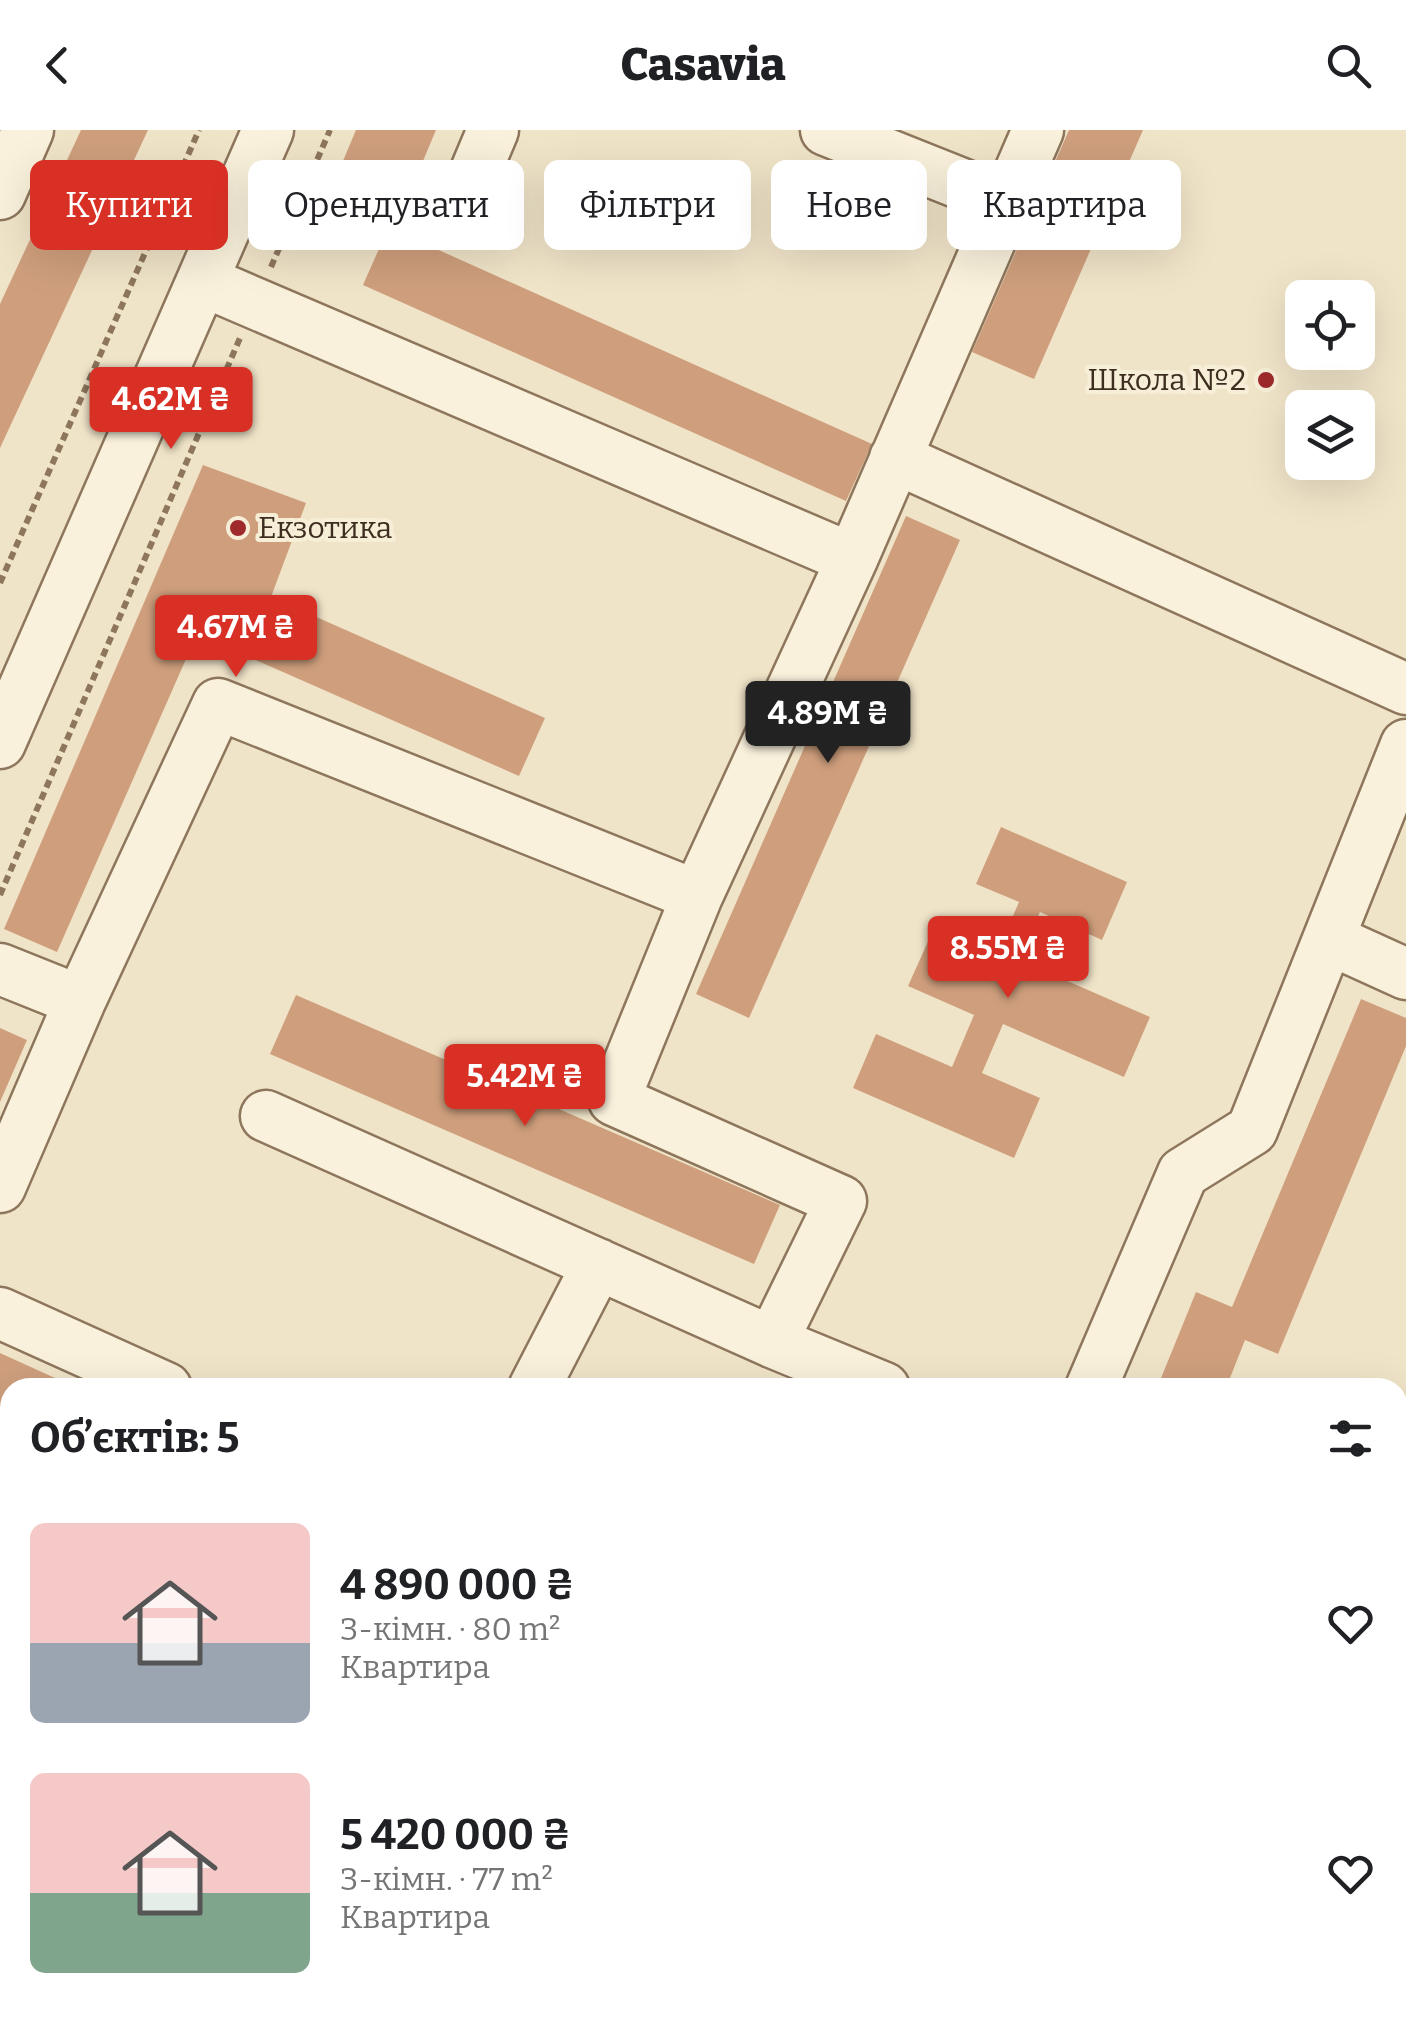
<!DOCTYPE html>
<html lang="uk">
<head>
<meta charset="utf-8">
<style>
	body { margin:0; font-family:Bitter,serif; background:#f6f6f6; color:#202124; height:100vh; display:flex; flex-direction:column; font-size:38px; white-space:nowrap }
	* { box-sizing:border-box; margin:0 }
	p { font-size:32px; color:#757577 }
	.icon { flex:none; width:55px; height:55px; fill:none; stroke:currentColor; stroke-width:2; stroke-linecap:round; stroke-linejoin:round }
	.map { position:relative; flex:1; overflow:hidden }
	.sheet { position:absolute; left:0px; top:1248px; width:1408px; height:642px; display:flex; flex-direction:column; background:#fff; border-radius:30px 30px 0 0; box-shadow:0 10px 40px #0002 }
	.sheet>* { flex:none }
	.banner { position:absolute; left:30px; top:30px; width:1348px; height:90px; display:flex; gap:20px }
	.buttons { position:absolute; left:1285px; top:150px; display:grid; gap:20px }
	.buttons a { display:grid; place-items:center; width:90px; height:90px; border-radius:15px; background:#fff; box-shadow:0 10px 40px #0002; font-size:50px }
	.price { position:absolute; translate:-50% -85px; padding:0 22px; border-radius:10px; background:#d93025; color:#fff; font-size:32px; line-height:65px; filter:drop-shadow(0 2px 5px #0008) }
	.price::after { content:''; position:absolute; left:50%; top:60px; width:30px; height:22px; margin-left:-15px; background:inherit; clip-path:polygon(0 0,100% 0,50% 100%) }
	.price.active { background:#222; color:#fff }
	ul { padding:0; list-style:none }
	li { display:flex; align-items:center; gap:30px; height:250px; padding:0 30px }
	li span { display:grid; place-items:center; flex:none; width:280px; height:200px; border-radius:15px; color:#555 }
	li>.icon { margin-inline-start:auto }
	span .icon { width:120px; height:120px; fill:#fffc; stroke-width:1 }
	li b { font-size:42px }
	h2 { display:flex; justify-content:space-between; align-items:center; height:120px; padding:0 30px; font-size:42px }
	.chip { padding:0 35px; border-radius:15px; background:#fff; box-shadow:0 10px 40px #0002; font-size:35px; line-height:90px }
	.chip.active { background:#d93025; color:#fff }
	header { display:flex; justify-content:space-between; align-items:center; height:130px; padding:0 30px; background:#fff; font-size:45px; font-weight:800 }
	.map>svg:first-child { display:block }
	.building { fill:#cf9f7d }
	.lines { fill:none; stroke-linecap:round; stroke-linejoin:round }
	.minor-casing { stroke:#8d765c; stroke-width:55 }
	.path { stroke:#8d765c; stroke-width:6; stroke-dasharray:8 5; stroke-linecap:butt }
	.minor { stroke:#faf1dc; stroke-width:50 }
	.poi-dot { fill:#9e2a2b; stroke:#f7eed8; stroke-width:4 }
	.labels { text-anchor:middle; stroke-width:8; stroke-linejoin:round; paint-order:stroke }
	.poi-label { font-size:30px; fill:#3d2e20; stroke:#f7eed8; text-anchor:end }
</style>
</head>
<body>
<header><svg class="icon" aria-label="back" viewBox="0 0 24 24"><path d="M15 5l-7 7 7 7"/></svg>Casavia<svg class="icon" aria-label="search" viewBox="0 0 24 24"><circle cx="10" cy="10" r="6"/><path d="M15 15l6 6"/></svg></header>
<div class="map">
<svg width="1406" height="1888" viewBox="0 0 1406 1888">
	<rect width="100%" height="100%" fill="#f0e4c8"/>
	<path class="building" d="M81,0h67l-148,318v-144z
		M356,0h80l-42,100 478,214 -26,57 -483,-216 23,-52 -62,-27z
		M1069,0h74l-109,249 -62,-27z
		M203,335l103,38 -35,94 274,121 -26,58 -322,-142 -140,318 -53,-23z
		M906,386l54,24 -211,478 -53,-24z
		M1001,697l126,55 -25,58 -62,-28 -21,48 131,57 -26,60 -121,-53 -21,49 58,25 -26,60 -161,-70 23,-54 76,33 22,-52 -66,-29 27,-60 62,27 22,-51 -43,-18z
		M296,865l484,210 -26,59 -484,-210z
		M1361,869l45,19v28l-128,308 -33,-14 -19,48h-69l39,-96 36,15z
		M0,898l27,12 -27,62z
		M0,1223l77,35h-67v40l-10,-4z
		M1398,1754l8,4v77l-8,-4z"/>
	<g class="lines">
		<g class="minor-casing">
			<path id="minor" d="M826,0l181,72
				M0,64l28,-64
				M462,74l31,-74
				M203,151l649,278 -155,337
				M895,328l511,231
				M852,429l186,-429
				M0,613l268,-613
				M1329,809l77,35
				M0,839l80,32 -80,186
				M80,871l138,-297 479,192 -83,204 227,101 -69,141 -506,-226
				M0,1183l166,75
				M772,1212l112,46
				M534,1258l64,-124
				M1091,1258l92,-215 69,-43 154,-385
				M0,1659l10,4
				M1398,1726l8,3
				M0,1833l10,-29
				M608,1880l22,8
				M206,1888l3,-8
				M848,1888l3,-8"/>
		</g>
		<path class="path" d="M271,137l59,-137
			M0,453l199,-453
			M0,765l240,-557
			M0,1583l10,3
			M287,1880l22,8"/>
		<use href="#minor" class="minor"/>
	</g>
	<g class="poi-dot">
		<circle cx="1266" cy="250" r="10"/>
		<circle cx="238" cy="398" r="10"/>
	</g>
	<g class="labels">
		<g class="poi-label">
			<text x="1246" y="260">Школа №2</text>
			<text x="258" y="408" text-anchor="start">Екзотика</text>
		</g>
	</g>
</svg>
<div class="buttons">
<a><svg class="icon" aria-label="locate" viewBox="0 0 24 24"><circle cx="12" cy="12" r="6"/><path d="M12 2v4M12 18v4M2 12h4M18 12h4"/></svg></a>
<a><svg class="icon" aria-label="layers" viewBox="0 0 24 24"><path d="M12 4l9 5-9 5-9-5zM3 14l9 5 9-5"/></svg></a>
</div>
<b class="price" style="left:171px;top:322px">4.62M ₴</b>
<b class="price" style="left:236px;top:550px">4.67M ₴</b>
<b class="price active" style="left:828px;top:636px">4.89M ₴</b>
<b class="price" style="left:1008px;top:871px">8.55M ₴</b>
<b class="price" style="left:525px;top:999px">5.42M ₴</b>
<div class="banner">
<a class="chip active">Купити</a>
<a class="chip">Орендувати</a>
<a class="chip">Фільтри</a>
<a class="chip">Нове</a>
<a class="chip">Квартира</a>
</div>
<section class="sheet">
<h2>Об’єктів: 5<svg class="icon" aria-label="filters" viewBox="0 0 24 24"><path d="M4 7h16M4 17h16"/><circle cx="9" cy="7" r="2"/><circle cx="15" cy="17" r="2"/></svg></h2>
<ul>
<li><span style="background:linear-gradient(#f6c9c9 60%,#9aa5b1 0)"><svg class="icon" aria-label="home" viewBox="0 0 24 24"><path d="M3 11l9-7 9 7M6 9v11h12V9"/></svg></span><div><b>4 890 000 ₴</b><p>3-кімн. · 80 m²</p><p>Квартира</p></div><svg class="icon" aria-label="heart" viewBox="0 0 24 24"><path d="M12 20l-8-8c-3-5 5-10 8-4 3-6 11-1 8 4z"/></svg></li>
<li><span style="background:linear-gradient(#f6c9c9 60%,#7fa58c 0)"><svg class="icon" aria-label="home" viewBox="0 0 24 24"><path d="M3 11l9-7 9 7M6 9v11h12V9"/></svg></span><div><b>5 420 000 ₴</b><p>3-кімн. · 77 m²</p><p>Квартира</p></div><svg class="icon" aria-label="heart" viewBox="0 0 24 24"><path d="M12 20l-8-8c-3-5 5-10 8-4 3-6 11-1 8 4z"/></svg></li>
</ul>
</section>
</div>
</body>
</html>
